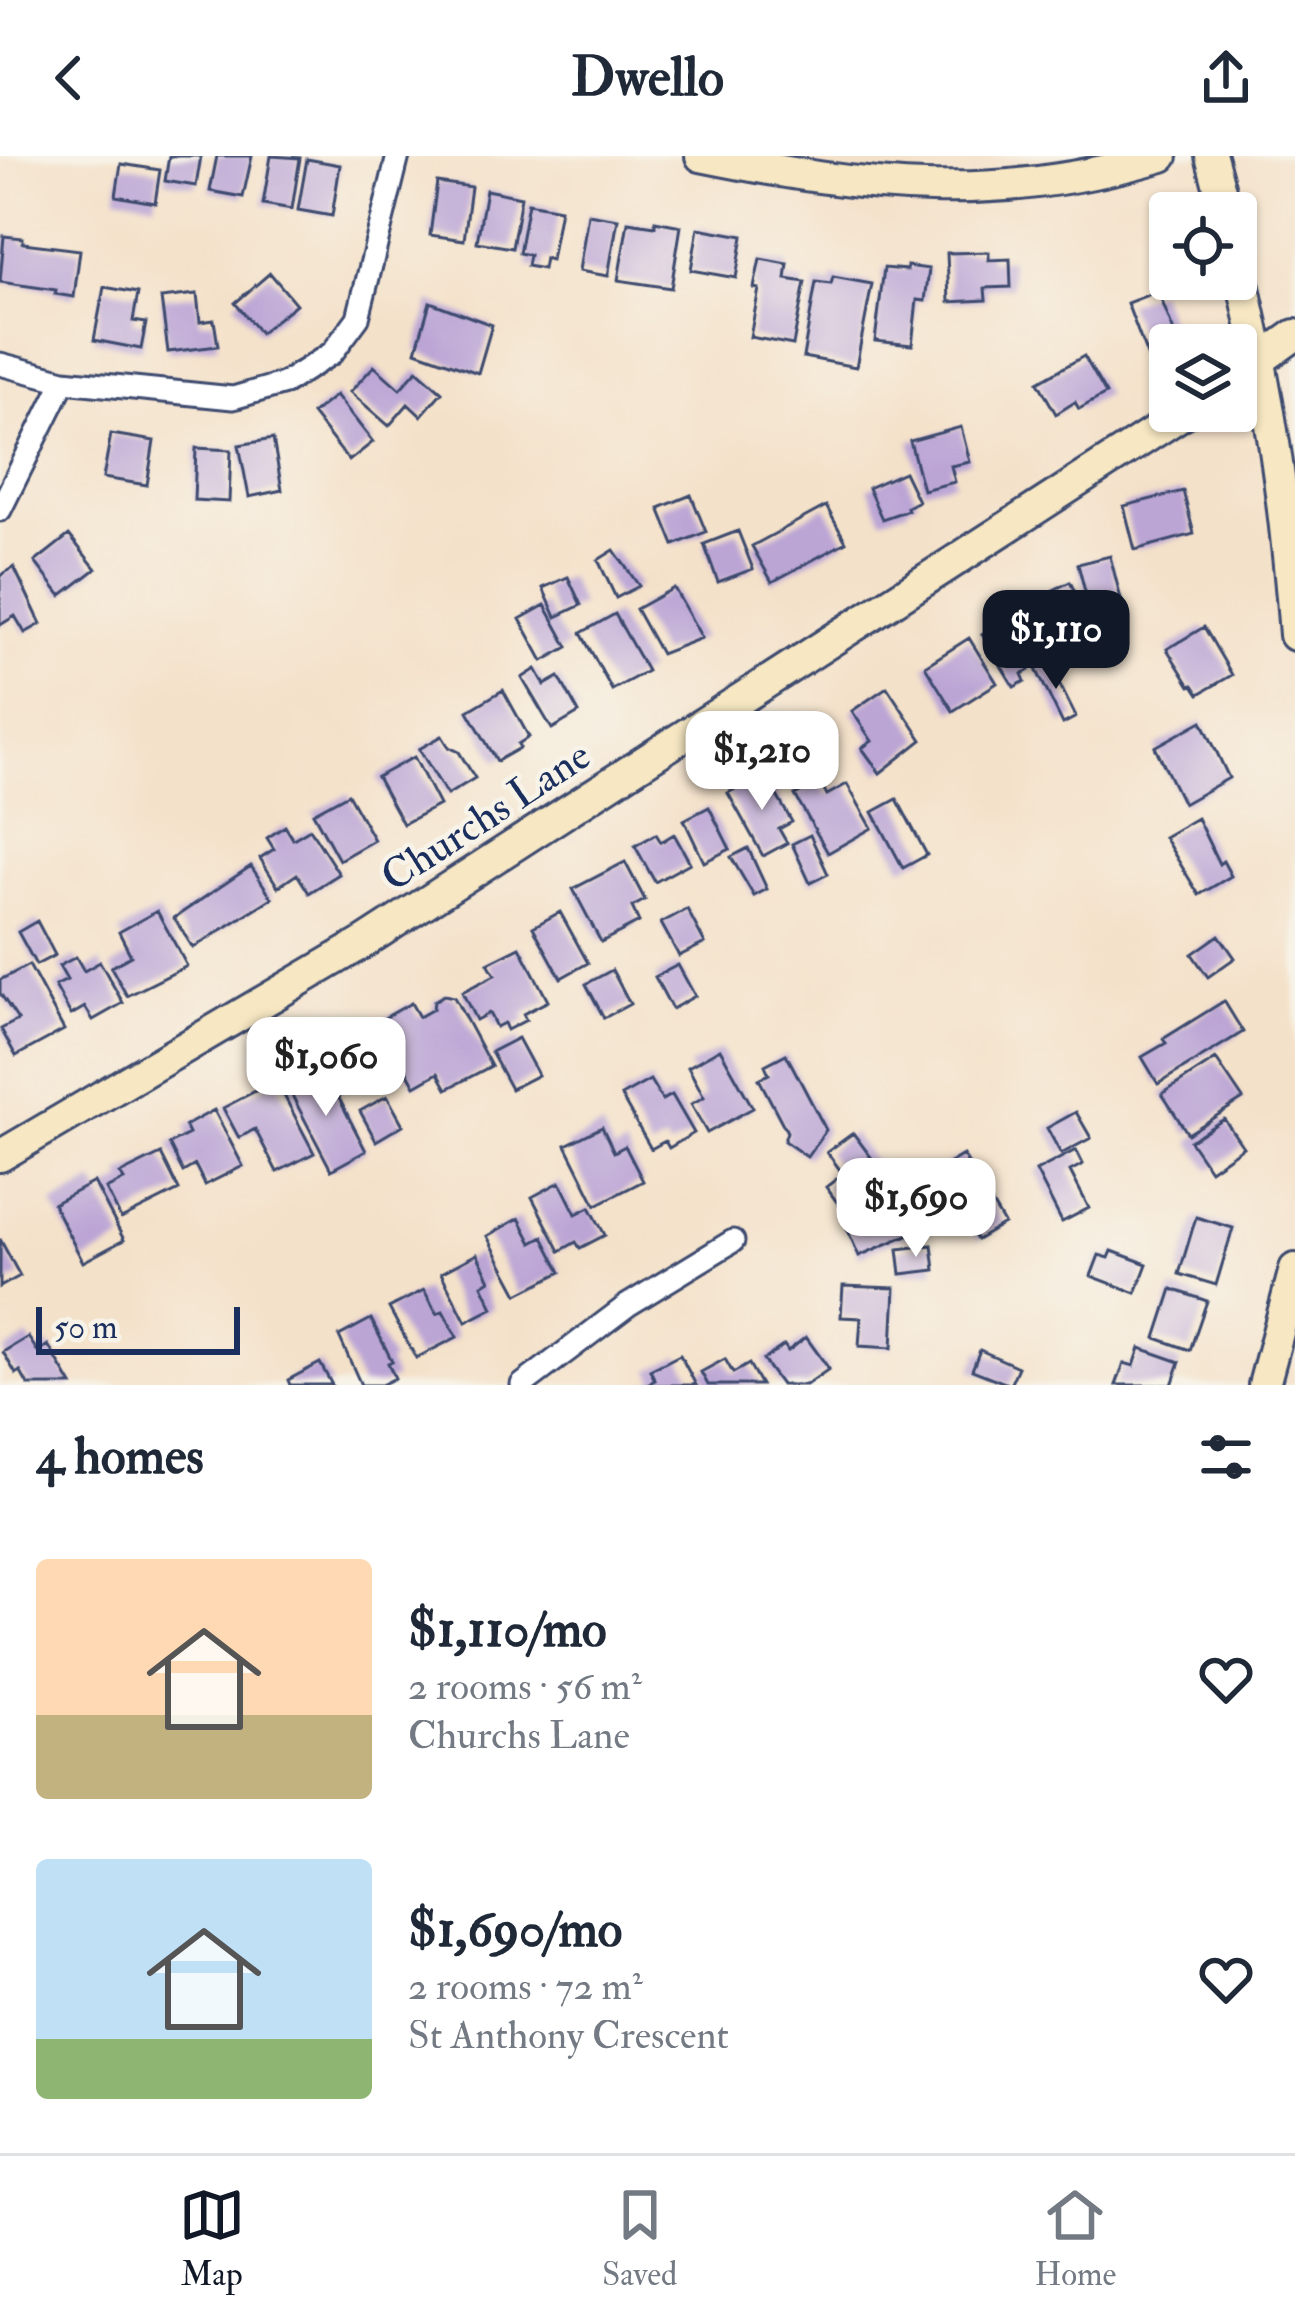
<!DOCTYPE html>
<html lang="en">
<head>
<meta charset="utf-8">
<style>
	body { margin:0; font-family:"IM FELL Double Pica",serif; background:#f2f2f3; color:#1f2937; height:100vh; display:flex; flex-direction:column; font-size:45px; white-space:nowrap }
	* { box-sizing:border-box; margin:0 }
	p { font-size:39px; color:#747a83 }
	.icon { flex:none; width:66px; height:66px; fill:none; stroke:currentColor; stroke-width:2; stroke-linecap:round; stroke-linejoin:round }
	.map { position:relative; height:1229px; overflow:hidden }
	.panel { display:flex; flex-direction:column; background:#fff; flex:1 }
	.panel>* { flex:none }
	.fabs { position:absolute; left:1149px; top:36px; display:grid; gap:24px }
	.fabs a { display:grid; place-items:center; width:108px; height:108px; border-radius:12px; background:#fff; box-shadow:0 3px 9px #0004; font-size:60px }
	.scale { position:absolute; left:36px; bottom:30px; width:204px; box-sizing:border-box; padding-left:12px; border:6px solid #1b2f5e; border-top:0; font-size:33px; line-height:42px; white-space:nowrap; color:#1b2f5e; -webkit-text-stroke:9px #f7f3e8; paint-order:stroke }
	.price { position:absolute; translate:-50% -102px; padding:0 27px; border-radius:24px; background:#fff; color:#222; font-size:39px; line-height:78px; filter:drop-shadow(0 3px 6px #0008) }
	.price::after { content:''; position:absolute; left:50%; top:72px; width:36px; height:27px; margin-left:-18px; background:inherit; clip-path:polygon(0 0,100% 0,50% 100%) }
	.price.on { background:#111827; color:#fff }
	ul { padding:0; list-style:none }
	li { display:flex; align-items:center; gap:36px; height:300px; padding:0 36px }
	li span { display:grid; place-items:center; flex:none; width:336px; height:240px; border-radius:12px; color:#555 }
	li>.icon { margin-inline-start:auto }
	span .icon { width:144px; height:144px; fill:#fffc; stroke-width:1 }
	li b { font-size:51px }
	h2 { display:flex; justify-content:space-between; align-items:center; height:144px; padding:0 36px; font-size:51px }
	header { display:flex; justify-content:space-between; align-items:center; height:156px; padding:0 36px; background:#fff; font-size:54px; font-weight:700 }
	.tab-bar { display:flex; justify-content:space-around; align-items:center; height:168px; border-top:3px solid #e0e1e3; background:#fff; font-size:33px; color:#747a83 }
	.tab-bar a { display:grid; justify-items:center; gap:6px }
	.tab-bar .on { color:#111827 }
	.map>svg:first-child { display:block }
	.building { fill:#bba5d5 }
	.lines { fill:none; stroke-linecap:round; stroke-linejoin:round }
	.street-casing { stroke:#3c4a6e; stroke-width:27 }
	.secondary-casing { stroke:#3c4a6e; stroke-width:36 }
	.street { stroke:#fff; stroke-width:21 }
	.secondary { stroke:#f7e8c3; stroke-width:30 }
	.labels { text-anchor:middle; stroke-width:9; stroke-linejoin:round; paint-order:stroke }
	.street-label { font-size:42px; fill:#1b2f5e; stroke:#f7f3e8 }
</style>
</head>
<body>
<header><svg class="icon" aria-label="back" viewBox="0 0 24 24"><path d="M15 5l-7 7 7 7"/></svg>Dwello<svg class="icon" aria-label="share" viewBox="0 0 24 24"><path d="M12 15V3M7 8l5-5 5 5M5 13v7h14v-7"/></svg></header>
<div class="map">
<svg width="1295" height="1229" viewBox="0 0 1295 1229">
	<rect width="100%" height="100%" fill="#f7f3e8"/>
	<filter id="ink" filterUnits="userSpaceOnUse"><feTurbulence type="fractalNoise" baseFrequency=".00833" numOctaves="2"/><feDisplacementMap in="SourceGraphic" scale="24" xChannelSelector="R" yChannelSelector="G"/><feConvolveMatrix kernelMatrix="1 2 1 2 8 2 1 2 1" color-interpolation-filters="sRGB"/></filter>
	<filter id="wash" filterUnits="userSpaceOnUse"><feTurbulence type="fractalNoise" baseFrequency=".004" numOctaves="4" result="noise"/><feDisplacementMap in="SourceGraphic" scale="48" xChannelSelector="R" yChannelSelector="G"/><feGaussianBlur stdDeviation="2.7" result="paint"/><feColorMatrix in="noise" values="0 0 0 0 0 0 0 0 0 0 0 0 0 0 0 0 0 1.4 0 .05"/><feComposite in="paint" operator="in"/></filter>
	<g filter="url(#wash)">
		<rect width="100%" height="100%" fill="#f4e1c9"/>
		<g id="blocks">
			<path class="building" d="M169,0h32l-5,30 -31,-5z
				M217,0h35l-9,41 -33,-6z
				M271,0l29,2 -8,51 -29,-5z
				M307,3l33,6 -8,51 -34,-6z
				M121,8l39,6 -5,33 -39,-7z
				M437,26l34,5 -7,53 -34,-5z
				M486,34l35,7 -9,51 -35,-6z
				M528,47l32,6 -9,51 -6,-2 -2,11 -16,-3 2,-11 -10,-2z
				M588,58l30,5 -10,57 -29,-5z
				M655,65l26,5 -10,62 -53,-8 10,-58 27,4z
				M698,72l45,8 -7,42 -45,-8z
				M4,80l19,2v5l57,7 -6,47 -19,-3 1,-4 -56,-8z
				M989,96v8l21,-1 1,28 -26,1 1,12 -37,2 -2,-49z
				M760,103l28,5 -2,15 19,3 -12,63 -43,-8 9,-48 -5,-1z
				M907,110l22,3 -4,32 -8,-1 -5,45 -37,-4 9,-73 23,2z
				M270,117l26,31 -36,29 -25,-30z
				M833,121l39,7 -16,83 -53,-10 13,-75 15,2z
				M104,131l34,6 -5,28 13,2 -5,26 -47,-9z
				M1158,135l21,54h-9v4l-22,9 -21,-55z
				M197,138l3,28 14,-2 4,26 -50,6 -7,-54z
				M430,146l62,23 -14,48 -62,-22z
				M1084,200l22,38 -27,15 -4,-7 -19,12 -18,-32z
				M374,210l26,23 17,-19 25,22 -21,24 -13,-12 -19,22 -39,-34z
				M336,239l37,47 -24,19 -37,-47z
				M961,271l9,35 -19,4 4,16 -32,8 -13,-49z
				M111,278l43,7 -7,44 -44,-7z
				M273,283l9,51 -33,7 -10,-52z
				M196,292l35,2 -2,52 -35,-2z
				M904,316l14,29 -11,6 1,3 -26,9 -14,-31z
				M1183,335l11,43 -59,16 -11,-44z
				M691,339l15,37 -32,13 -15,-37z
				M826,350l20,36 -74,40 -20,-36z
				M738,375l15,38 -35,13 -14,-38z
				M69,379l27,34 -35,27 -26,-34z
				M614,394l25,36 -23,12 -18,-38z
				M1110,400l13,51 -32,8 -13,-51z
				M14,411l27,57 -16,9 -10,-17 -15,9v-49z
				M568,421l13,28 -25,12 -13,-29z
				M1070,426l15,30 -33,16 -15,-30z
				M674,432l28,50 -41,16 -25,-45z
				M545,449l23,42 -25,14 -23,-42z
				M615,458l32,57 -35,19 -31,-57z
				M1010,463l21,39 -6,3 4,9 -7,4 3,7 -11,6 -32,-53z
				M1204,471l28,48 -33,19 -6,-9 -3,1 -23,-37z
				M969,482l28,45 -44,28 -28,-45z
				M1048,505l28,56 -13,7 -28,-57z
				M536,513l9,16 14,-8 20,36 -27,16 -30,-51z
				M887,531l35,53 -42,33 -18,-25 10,-7 -20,-30z
				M503,534l26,47 -11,7 2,4 -23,13 -29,-50z
				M1202,565l27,57 -46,26 -28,-57z
				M442,580l7,11 10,5 16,26 -28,17 -28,-46z
				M414,601l25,48 -36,19 -26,-47z
				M764,617l28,49 -13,7 8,14 -24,13 -35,-63z
				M819,625l8,14 20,-11 25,44 -44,25 -33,-58z
				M348,638l26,46 -35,20 -26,-47z
				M897,643l30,56 -24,13 -30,-56z
				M709,651l21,42 -26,13 -20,-42z
				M1197,662l22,46 4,-3 8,15 -32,19 -35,-58z
				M285,670l8,13 17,-10 29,45 -30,19 -12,-19 -19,13 -18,-29 14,-9 -7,-11z
				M656,678l5,8 13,-8 16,29 -35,19 -20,-36z
				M810,679l18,39 -18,9 -18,-39z
				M748,692l19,41 -13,7 -23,-39z
				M625,706l20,38 -13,7 7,15 -38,20 -28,-53z
				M251,710l21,32 -79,50 -19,-30z
				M687,753l18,34 -26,13 -18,-33z
				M157,755l30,55 -60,30 -16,-29 20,-11 -12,-24z
				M560,756l28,51 -27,15 -28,-51z
				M37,765l18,34 -19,10 -18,-33z
				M1219,779l16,23 -27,19 -16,-23z
				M520,791l28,54 -25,13 3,6 -19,10 -3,-7 -8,4 -7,-14 -13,7 -14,-28 33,-17 -7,-12z
				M76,801l8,14 16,-9 23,41 -30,17 -8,-13 -14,8 -16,-29 12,-6 -8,-14z
				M29,809l35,65 -48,26 -15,-27 17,-9 -18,-27v-13z
				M678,809l17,31 -23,13 -17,-32z
				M612,814l18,34 -26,14 -18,-34z
				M444,839l10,2 37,69 -44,23 -9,-16 -23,13 -36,-65 32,-18 8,14 14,-8 1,-8z
				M1224,845l19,31 -85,52 -16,-27 24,-14 -3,-4z
				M366,872l23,37 -41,24 -19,-30 19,-11 -4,-6z
				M518,882l20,37 -27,14 -20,-37z
				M720,893l33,59 -46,25 -16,-29 13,-7 -16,-30z
				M786,898l40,76 -19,27 -23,-16 3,-9 -28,-53 10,-5 -4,-9z
				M1216,903l27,40 -55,35 -26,-40z
				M309,916l5,9 13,-6 39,76 -35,19 -47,-90z
				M276,924l38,73 -37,19 -22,-43 -16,9 -16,-30z
				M650,924l12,20 10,-5 22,38 -25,15 -4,-7 -14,8 -30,-53z
				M387,940l16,29 -27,16 -16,-30z
				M214,954l29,56 -38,19 -10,-20 -12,7 -14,-28 20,-10 -4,-8z
				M1076,956l15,26 -30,16 -14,-26z
				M1224,963l19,28 -33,23 -20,-29z
				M602,971l12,25 11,-6 18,35 -47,24 -30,-60z
				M853,977l35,47 -44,32 -18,-25 17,-13 -16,-22z
				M1076,994l7,14 -13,7 19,37 -27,14 -26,-51z
				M161,998l18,36 -58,29 -15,-30 18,-9 -4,-6z
				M963,999l41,69 -27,16 -41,-69z
				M94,1026l30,58 -41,22 -30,-58z
				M560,1026l16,32 14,-7 15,28 -25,13 -4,-6 -16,9 -28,-54z
				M899,1045l13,32 -53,23 -14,-32z
				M1196,1061l37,11 -17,57 -37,-11z
				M519,1062l13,25 11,-6 18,35 -43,22 -31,-58z
				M0,1083l20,37 -20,11z
				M932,1089l3,25 -34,4 -3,-25z
				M1112,1095l35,13 -11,29 -45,-17 8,-21 10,3z
				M477,1098l13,26 -8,5 11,23 -27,14 -25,-49z
				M843,1130l52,2 -3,60 -33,-2 2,-28 -20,-1z
				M1172,1133l35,12 -17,49 -34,-12z
				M424,1134l13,24 6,-3 14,26 -41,21 -27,-50z
				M371,1163l21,42 -4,2 7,15 -14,7h-20l-22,-49z
				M28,1181l10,15 10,-7 24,40h-44l-8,-14 -4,3 -13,-22z
				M806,1181l23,32 -23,16h-25l-18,-25 21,-15 4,6z
				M1140,1192l40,14 -8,23h-56l8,-22 10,3z
				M980,1194l38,17 -8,18 -38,-15z
				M680,1199l16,30h-51l10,-5 -5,-10z
				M725,1203l8,14 16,-9 12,21h-53l-7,-13z
				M320,1207l12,22h-42l-2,-5z"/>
		</g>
	</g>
	<g filter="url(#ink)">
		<use href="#blocks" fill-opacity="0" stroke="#3c4a6e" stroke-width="3"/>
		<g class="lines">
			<g class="street-casing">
				<path id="street" d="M0,208l64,17 169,17 52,-15 47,-30 26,-35 40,-162
					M0,354l64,-129
					M522,1229l106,-80 105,-64"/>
			</g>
			<g class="secondary-casing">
				<path id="secondary" d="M701,0c167,34 295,49 461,0
					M1211,0l15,57
					M1236,99c33,132 49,245 59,380
					M1236,221l59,-42
					M0,1000l363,-213 824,-532
					M1264,1229l31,-116"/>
			</g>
			<use href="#street" class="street"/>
			<use href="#secondary" class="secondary"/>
		</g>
	</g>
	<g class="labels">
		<g class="street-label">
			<text transform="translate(485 659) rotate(-33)" y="15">Churchs Lane</text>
		</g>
	</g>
</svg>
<div class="fabs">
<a><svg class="icon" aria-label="locate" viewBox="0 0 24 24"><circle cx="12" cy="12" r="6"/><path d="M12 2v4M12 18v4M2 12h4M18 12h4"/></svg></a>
<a><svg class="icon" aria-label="layers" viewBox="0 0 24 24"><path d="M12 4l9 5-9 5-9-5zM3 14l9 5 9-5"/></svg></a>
</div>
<div class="scale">50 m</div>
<b class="price on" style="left:1056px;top:536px">$1,110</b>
<b class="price" style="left:762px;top:657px">$1,210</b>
<b class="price" style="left:326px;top:963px">$1,060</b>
<b class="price" style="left:916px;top:1104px">$1,690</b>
</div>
<section class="panel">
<h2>4 homes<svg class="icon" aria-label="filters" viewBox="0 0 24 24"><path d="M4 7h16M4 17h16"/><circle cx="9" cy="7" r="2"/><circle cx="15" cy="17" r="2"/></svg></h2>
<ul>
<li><span style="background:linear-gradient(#ffd9b3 65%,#c2b280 0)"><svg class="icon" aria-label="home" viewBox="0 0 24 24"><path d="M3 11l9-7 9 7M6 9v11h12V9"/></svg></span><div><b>$1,110/mo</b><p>2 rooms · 56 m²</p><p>Churchs Lane</p></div><svg class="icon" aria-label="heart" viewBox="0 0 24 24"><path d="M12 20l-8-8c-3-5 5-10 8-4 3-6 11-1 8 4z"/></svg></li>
<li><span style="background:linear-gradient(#bfe0f5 75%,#8fb573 0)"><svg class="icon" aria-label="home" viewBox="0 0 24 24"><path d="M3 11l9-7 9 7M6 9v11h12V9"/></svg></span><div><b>$1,690/mo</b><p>2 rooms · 72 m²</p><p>St Anthony Crescent</p></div><svg class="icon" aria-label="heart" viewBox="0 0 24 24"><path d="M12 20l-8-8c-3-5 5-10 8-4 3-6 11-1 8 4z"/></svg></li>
</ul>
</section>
<nav class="tab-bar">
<a class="on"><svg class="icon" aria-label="map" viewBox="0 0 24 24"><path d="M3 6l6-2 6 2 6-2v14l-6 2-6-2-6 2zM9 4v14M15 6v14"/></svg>Map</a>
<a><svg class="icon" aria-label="saved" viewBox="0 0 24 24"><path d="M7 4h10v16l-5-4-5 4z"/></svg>Saved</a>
<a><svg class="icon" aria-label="home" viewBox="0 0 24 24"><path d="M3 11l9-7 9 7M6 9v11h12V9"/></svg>Home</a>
</nav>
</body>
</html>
